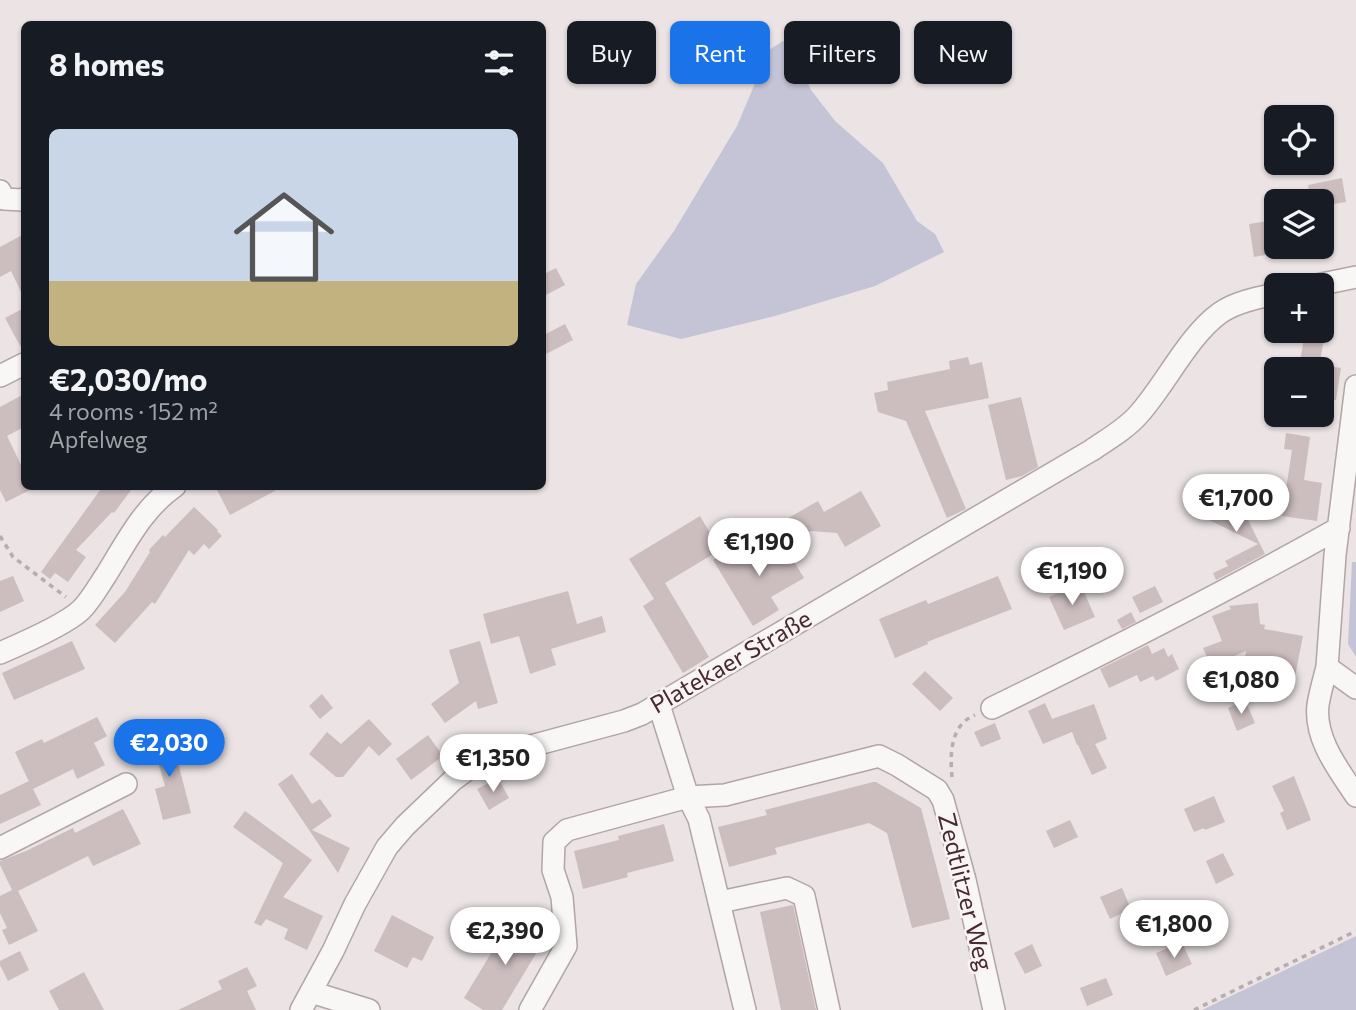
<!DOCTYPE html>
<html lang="en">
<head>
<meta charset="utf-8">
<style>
	body { margin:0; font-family:Commissioner,sans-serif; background:#20242c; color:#f1f3f6; height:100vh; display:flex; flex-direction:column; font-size:26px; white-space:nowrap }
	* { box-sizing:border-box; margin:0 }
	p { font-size:23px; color:#9ea1a6 }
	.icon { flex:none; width:38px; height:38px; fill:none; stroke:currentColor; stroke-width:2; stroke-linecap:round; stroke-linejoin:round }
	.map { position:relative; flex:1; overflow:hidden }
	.panel { position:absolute; left:21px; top:21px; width:525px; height:469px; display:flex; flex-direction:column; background:#171b24; border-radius:10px; box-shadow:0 2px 5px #0004 }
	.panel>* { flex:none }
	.banner { position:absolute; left:567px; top:21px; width:665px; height:63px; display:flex; gap:14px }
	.tools { position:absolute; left:1264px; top:105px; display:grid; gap:14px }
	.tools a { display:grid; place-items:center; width:70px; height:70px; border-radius:10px; background:#171b24; box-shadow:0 2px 5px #0004; font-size:35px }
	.price { position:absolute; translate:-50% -60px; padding:0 16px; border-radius:24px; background:#fff; color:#222; font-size:23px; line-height:46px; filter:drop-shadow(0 2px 4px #0008) }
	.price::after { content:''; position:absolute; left:50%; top:42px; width:21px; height:16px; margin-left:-10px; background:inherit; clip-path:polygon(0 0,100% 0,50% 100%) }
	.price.active { background:#1a73e8; color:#fff }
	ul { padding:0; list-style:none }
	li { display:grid; align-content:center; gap:14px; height:371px; padding:0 28px }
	li span { display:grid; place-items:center; height:217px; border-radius:10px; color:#555 }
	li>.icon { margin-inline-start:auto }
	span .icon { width:126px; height:126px; fill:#fffc; stroke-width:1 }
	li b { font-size:30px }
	h2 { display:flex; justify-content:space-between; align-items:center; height:84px; padding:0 28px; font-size:30px }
	.tag { padding:0 24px; border-radius:10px; background:#171b24; box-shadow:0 2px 5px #0004; font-size:24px; line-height:63px }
	.tag.active { background:#1a73e8; color:#fff }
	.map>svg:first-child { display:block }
	.green { fill:#c4c4d6 }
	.building { fill:#ccbdbf }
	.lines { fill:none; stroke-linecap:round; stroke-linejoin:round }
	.minor-casing { stroke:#b3a4a6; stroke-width:24 }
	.path { stroke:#b8adae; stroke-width:3.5; stroke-dasharray:5 5; stroke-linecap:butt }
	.minor { stroke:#f9f6f6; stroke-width:21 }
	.labels { text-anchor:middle; stroke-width:5; stroke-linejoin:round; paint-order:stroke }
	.street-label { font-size:24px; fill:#452a2e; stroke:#f9f3f4 }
</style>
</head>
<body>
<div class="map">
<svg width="1356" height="1010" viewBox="0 0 1356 1010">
	<rect width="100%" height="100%" fill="#ebe3e4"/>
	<path class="green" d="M783,41l9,6 19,43 24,31 48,42 34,58 18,13 9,18 -69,34 -100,30 -94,23 -54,-14 9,-41 38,-53 63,-105 32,-76z
		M1352,562h4v95l-8,-13z
		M1356,936v74h-154z"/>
	<path class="building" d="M1342,178l4,24 -25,4v-5h-10l-3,-16z
		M1276,220v33l-22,4 -5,-33z
		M24,234v64l-13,-27 -11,6v-30z
		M556,268l9,17 -23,12v-22z
		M24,308v43h-1l-18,-33z
		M565,324l8,16 -31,16v-20z
		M1305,331h20l-6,38h-20z
		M968,357l2,8 12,-3 7,36 -64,13 41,98 -19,9 -41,-97 -28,-9 -4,-19 14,-3 -1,-8 63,-13 -1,-8z
		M1321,365l20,3 -5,32 -15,-2z
		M24,394v33l-17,9 17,35v15h4l2,4 -24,12 -6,-12v-83z
		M1021,397l17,70 -16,9 -16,4 -18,-75z
		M1286,433l24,4 -6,43 18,3 -5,38 -35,-5 10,-66 -8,-1z
		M103,486h31l-20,27 -2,-1 -36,38 10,7 -18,25 -13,-9 -5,6 -9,-7z
		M215,486h69l-54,29z
		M861,491l20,35 -36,21 -8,-14 -26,-2 -17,9 -11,-19 35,-20 6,11z
		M1222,495l18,9 25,50 -49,26 -3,-7 15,-7 -3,-5 33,-17 -49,-24z
		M194,507l24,23 -1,1 5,5 -13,13 -5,-5 -10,11 -5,-5 -34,54 -3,-2 -37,41 -20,-18 30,-33 25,-40 -1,-2 14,-15 2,2z
		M700,516l20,34 -55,33 44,74 -26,16 -40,-67 11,-7 -25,-40z
		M781,540l23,38 -33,19 8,13 -26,16 -40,-66 26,-16 10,16z
		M13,576l11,25 -24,11v-31z
		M998,576l14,33 -85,33 1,2 -33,14 -16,-39 47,-19 2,4z
		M1080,583l15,34 -31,13 -15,-33z
		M1155,586l8,16 -23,11 -8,-16z
		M568,591l9,33 25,-8 4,16 -55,17 5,16 -26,9 -11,-38 -28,8 -8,-30z
		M1258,603l2,21 5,1 -1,4 39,7 -8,40 -51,-9 2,-16 -35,15 -8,-18 19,-7 -10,-25 19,-7 -2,-3z
		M1131,612l5,10 -14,7 -5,-9z
		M72,641l13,28 -71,31 -12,-27z
		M480,641l18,62 -20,6 -2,-8 -31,22 -14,-19 28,-21 -10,-33z
		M1148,645l4,9 12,-6 4,9 4,-3 7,15 -23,12 -3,-5 -13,6 -3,-7 -28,13 -9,-19z
		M925,671l28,27 -13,13 -28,-27z
		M322,694l11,14 -13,11 -11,-13z
		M1245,700l10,23 -18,8 -9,-23z
		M1045,703l7,16 42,-15 13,35 -12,5 12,24 -15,7 -14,-30h-1l-5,-13 -29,12 -15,-33z
		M97,717l10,19 -13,7 11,22 -28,14 -4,-10 -40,20 8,16 -41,19v-29l29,-14 3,7 -17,-36 27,-13 2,4z
		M369,719l23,25 -13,12 -10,-10 -26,31h-7l-27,-23 18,-22 14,12z
		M995,723l6,16 -20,8 -7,-15z
		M163,730l13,25 15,58 -28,7 -8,-31 10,-3 -6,-21 -12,-27z
		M428,735l15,21 -32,24 -15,-21z
		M292,774l20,30 8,-5 12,17 -20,14 38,18 -12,25 -60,-89z
		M1294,776l17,44 -24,10 -7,-17 4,-2 -12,-25z
		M498,778l11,20 -20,12 -12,-21z
		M873,782h3l45,26 29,111 -38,9 -25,-95 -18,-10 -94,25 2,6 -48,13 -11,-40 49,-12 -2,-5z
		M1214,796l11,26 -20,8 -1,-2 -10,4 -10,-23z
		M123,809l18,35 -48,22 -5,-10 -70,35 20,40 -29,14 -7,-15 5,-2 -7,-15v-17l12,-6 -12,-25v-4l26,-10 47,-23 2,5z
		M245,811l67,49 -29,37 40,19 -16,34 -23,-11 4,-10 -22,-10 -5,7 -7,-3 29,-60 -50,-36z
		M1070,820l8,17 -24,11 -8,-17z
		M664,824l10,37 -47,12 1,4 -45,12 -9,-38 45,-11 -1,-4z
		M1223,853l11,22 -18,9 -10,-23z
		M1122,888l9,21 -21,10 -10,-22z
		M793,905l23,105h-35l-21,-98z
		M392,915l42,22 -12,24 -9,-4 -6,11 -33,-17z
		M513,917l33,20 -44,73h-19l-19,-12z
		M1032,944l10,22 -17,8 -11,-21z
		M1183,945l9,19 -26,12 -10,-23 17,-7 1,3z
		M20,951l9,19 -21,11 -8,-16v-4z
		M247,967l10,19 -10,5 9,19h-78l44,-21 -4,-8z
		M84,972l20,38h-45l-10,-19z
		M1106,978l7,17 -26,11 -7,-18z"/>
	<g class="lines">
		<g class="minor-casing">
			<path id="minor" d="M0,191l4,8 18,1 2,-1
				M1317,285l39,-8
				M0,376l24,-12
				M1356,386l-21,169 -8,112 29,21
				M0,653c21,-9 65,-28 81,-43 10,-10 17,-23 25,-35 20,-32 37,-67 69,-89
				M1327,667c-3,12 -7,25 -9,38 -4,34 21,65 38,91
				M659,705l29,92 11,22 46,191
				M992,708c117,-57 233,-116 347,-180
				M0,848l126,-64
				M720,902l67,-14 17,8 25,114
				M311,992l58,18
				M301,1010l32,-59 22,-47 32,-57 18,-21 48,-46 19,-14 25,-11 127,-34 18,-7 450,-264c16,-11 34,-21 47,-36 26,-29 50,-79 81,-101 16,-11 37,-15 56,-19
				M530,1010l36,-64 -4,-49 -9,-27 1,-28 13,-12 121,-33 37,-2 154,-39 18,9 40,25 6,10 22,80 29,130"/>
		</g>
		<path class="path" d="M0,536l13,21 53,40
			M952,777c-2,-23 -2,-52 23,-62
			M1194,1010l162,-79"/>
		<use href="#minor" class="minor"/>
	</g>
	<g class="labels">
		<g class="street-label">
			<text transform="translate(731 662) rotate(-30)" y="8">Platekaer Straße</text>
			<text transform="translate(965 892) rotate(76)" y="8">Zedtlitzer Weg</text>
		</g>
	</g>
</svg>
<div class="tools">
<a><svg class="icon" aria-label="locate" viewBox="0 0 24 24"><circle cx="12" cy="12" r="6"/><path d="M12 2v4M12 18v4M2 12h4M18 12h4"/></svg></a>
<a><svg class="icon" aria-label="layers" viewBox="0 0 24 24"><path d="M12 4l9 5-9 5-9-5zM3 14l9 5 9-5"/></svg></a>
<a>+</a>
<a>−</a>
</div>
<b class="price" style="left:1236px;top:534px">€1,700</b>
<b class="price" style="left:759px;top:578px">€1,190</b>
<b class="price" style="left:1072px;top:607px">€1,190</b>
<b class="price" style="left:1241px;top:716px">€1,080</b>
<b class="price active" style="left:169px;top:779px">€2,030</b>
<b class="price" style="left:493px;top:794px">€1,350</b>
<b class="price" style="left:1174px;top:960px">€1,800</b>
<b class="price" style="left:505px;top:967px">€2,390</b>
<div class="banner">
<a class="tag">Buy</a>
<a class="tag active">Rent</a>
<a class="tag">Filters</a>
<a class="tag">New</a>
</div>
<section class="panel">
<h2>8 homes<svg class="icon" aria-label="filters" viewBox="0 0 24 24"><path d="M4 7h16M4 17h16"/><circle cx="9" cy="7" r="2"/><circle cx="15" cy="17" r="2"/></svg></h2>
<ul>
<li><span style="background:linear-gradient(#c9d6e8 70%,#c2b280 0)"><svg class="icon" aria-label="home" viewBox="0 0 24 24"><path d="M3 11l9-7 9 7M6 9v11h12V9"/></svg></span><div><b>€2,030/mo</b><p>4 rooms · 152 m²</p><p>Apfelweg</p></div></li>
</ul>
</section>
</div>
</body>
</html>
